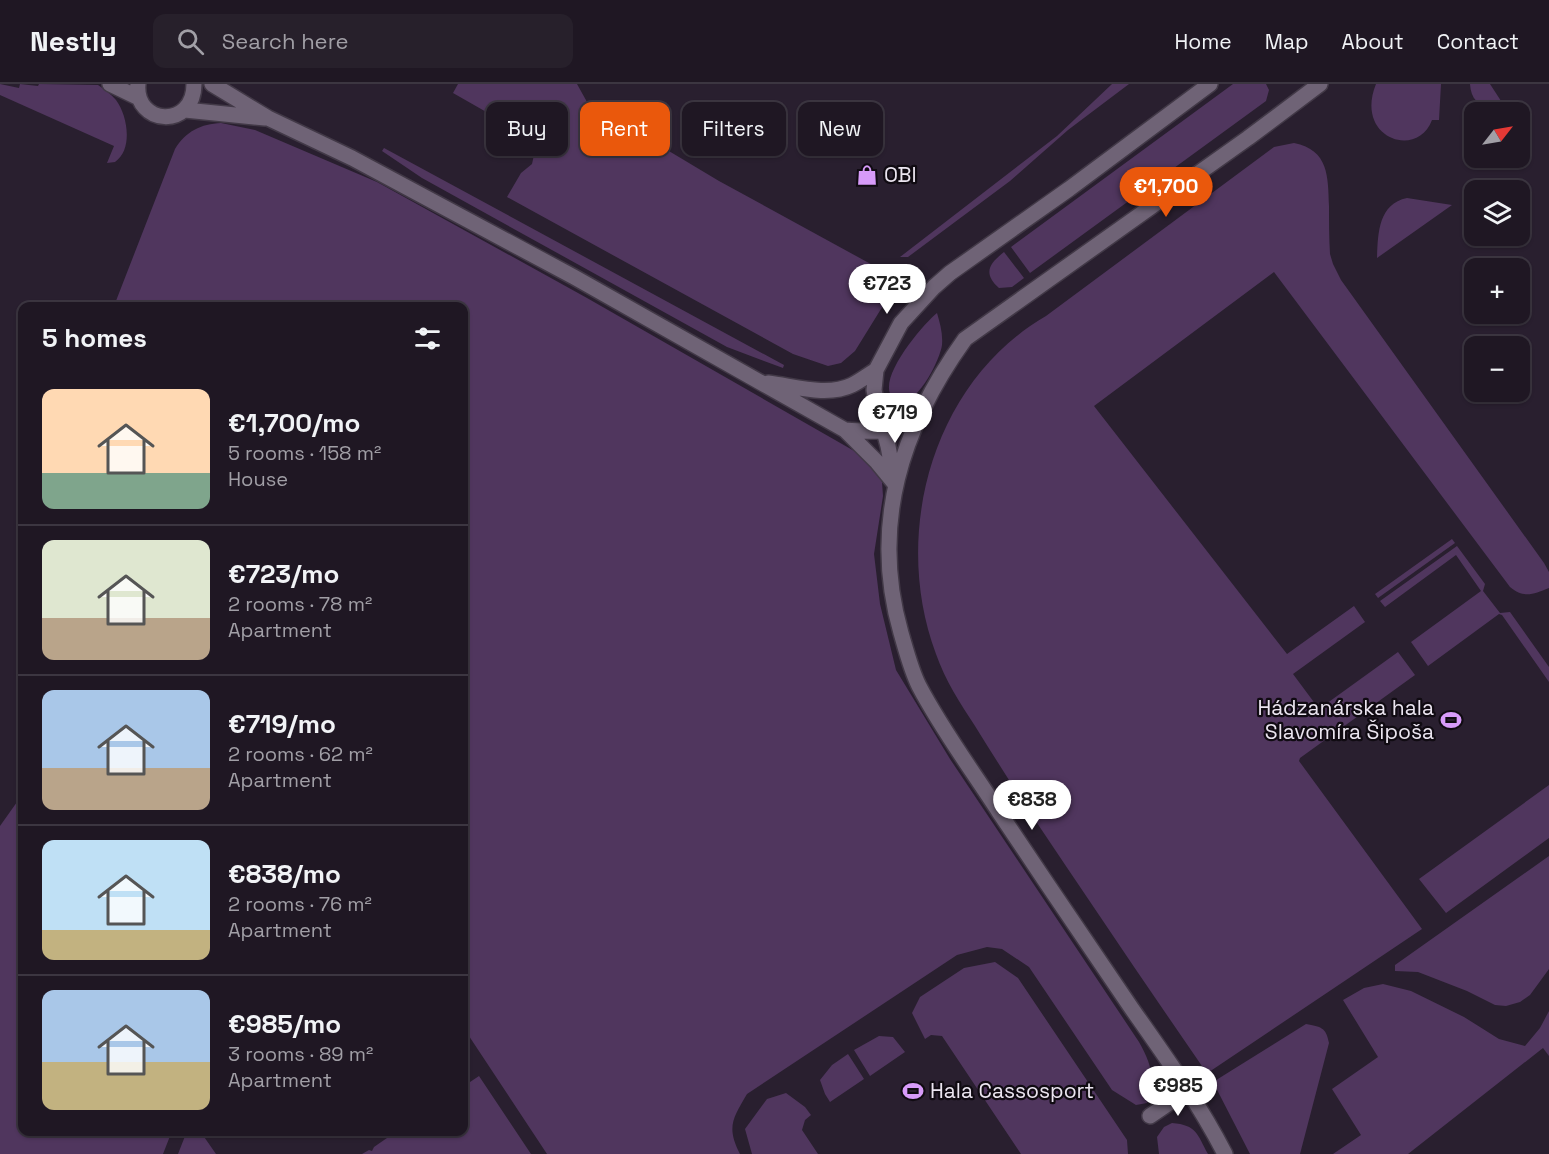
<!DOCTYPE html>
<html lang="en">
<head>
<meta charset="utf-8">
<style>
	body { margin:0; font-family:"Space Grotesk",sans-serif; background:#27202b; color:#f1f3f6; height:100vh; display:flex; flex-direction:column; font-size:22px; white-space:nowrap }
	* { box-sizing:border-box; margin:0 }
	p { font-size:20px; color:#a19fa6 }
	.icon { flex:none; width:33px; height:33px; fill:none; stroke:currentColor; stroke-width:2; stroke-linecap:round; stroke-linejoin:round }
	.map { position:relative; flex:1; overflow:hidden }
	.panel { position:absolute; left:18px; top:218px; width:450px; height:834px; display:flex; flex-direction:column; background:#1f1723; border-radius:12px; box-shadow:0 2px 4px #0004,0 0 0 2px #3c3641 }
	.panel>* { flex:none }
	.hud { position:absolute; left:486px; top:18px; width:570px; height:54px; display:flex; gap:12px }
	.needle { width:39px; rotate:59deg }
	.controls { position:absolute; left:1464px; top:18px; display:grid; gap:12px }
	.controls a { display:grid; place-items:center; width:66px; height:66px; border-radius:12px; background:#1f1723; box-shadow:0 2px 4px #0004,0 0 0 2px #3c3641; font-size:30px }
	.price { position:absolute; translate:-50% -51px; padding:0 14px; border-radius:21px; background:#fff; color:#222; font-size:20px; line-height:39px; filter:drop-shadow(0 2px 3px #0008) }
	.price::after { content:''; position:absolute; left:50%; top:36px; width:18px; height:14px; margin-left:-9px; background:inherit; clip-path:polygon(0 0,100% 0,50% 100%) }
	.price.on { background:#ea580c; color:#fff }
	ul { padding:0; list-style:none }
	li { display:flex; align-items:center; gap:18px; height:150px; padding:0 24px }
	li+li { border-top:2px solid #3c3641 }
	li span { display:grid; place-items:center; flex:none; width:168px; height:120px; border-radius:12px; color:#555 }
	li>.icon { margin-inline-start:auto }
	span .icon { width:72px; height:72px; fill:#fffc; stroke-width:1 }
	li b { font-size:26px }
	h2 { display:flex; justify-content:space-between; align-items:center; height:72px; padding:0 24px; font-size:26px }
	.tag { padding:0 21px; border-radius:12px; background:#1f1723; box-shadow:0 2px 4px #0004,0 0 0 2px #3c3641; font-size:21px; line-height:54px }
	.tag.on { background:#ea580c; color:#fff }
	header { display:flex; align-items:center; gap:36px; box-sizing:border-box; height:84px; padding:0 30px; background:#1f1723; border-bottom:2px solid #3c3641 }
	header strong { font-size:28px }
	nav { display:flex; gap:33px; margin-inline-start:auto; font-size:21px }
	.search { width:420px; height:54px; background:#27202b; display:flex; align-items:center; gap:15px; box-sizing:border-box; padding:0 21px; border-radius:12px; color:#a19fa6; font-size:22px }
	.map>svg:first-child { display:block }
	.green { fill:#50365e }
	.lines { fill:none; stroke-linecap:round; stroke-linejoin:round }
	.street-casing { stroke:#423947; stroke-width:18 }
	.street { stroke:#6f6376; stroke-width:15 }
	.labels { text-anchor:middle; stroke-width:4.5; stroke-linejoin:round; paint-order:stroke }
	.poi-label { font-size:21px; fill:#ebe5f0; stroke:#100b12; text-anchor:start }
</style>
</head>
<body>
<header>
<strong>Nestly</strong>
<div class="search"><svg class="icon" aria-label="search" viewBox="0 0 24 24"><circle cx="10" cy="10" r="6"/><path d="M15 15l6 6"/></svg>Search here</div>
<nav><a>Home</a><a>Map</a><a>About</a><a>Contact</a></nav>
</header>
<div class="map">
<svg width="1549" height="1070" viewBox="0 0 1549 1070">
	<rect width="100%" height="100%" fill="#291f2f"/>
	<path class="green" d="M0,0l19,4 1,-4 18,2 1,-2 59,1c6,4 13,9 18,15 12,16 17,50 -1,62l-8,1 7,-17 -114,-51z
		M458,0h119l10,18 132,79 181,99v6l-19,23 -26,42 -14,12 -13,3 -35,-12 -286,-157 14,-24 11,-9 5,-23 -84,-48z
		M1112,0h17l-61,46 -58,51 -102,76h-8l157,-121z
		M1233,0h33l3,6 -3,11 -236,172 -19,-26z
		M1376,0h65l-2,36h-7c-15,40 -78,18 -56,-36z
		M1470,0h20l13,20c-18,6 -32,0 -33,-20z
		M221,39l34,7 122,52 210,116 283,162 12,22 1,14 -9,58 6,50 16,66 54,89 189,283c13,23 16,36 8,61l-11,2 -24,-15 -83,-123 -27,-18 -15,-2 -30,8 -210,139c-14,24 -21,33 -7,60h-193l-80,-121 -3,2v-729h-350l61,-157c11,-18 26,-25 46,-26z
		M1294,59c35,7 34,34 35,63 0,16 0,32 1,48l3,10 8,16 203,283 5,9v16c-16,6 -24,11 -39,-1l-236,-315 -180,134 193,248 67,-48 11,16 -72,52 26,35 79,-57 17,23 -115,83 -1,3 123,168 -213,143 -5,-3c-58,-84 -116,-170 -173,-255 -19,-29 -38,-59 -56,-88 -15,-23 -30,-46 -39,-72 -45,-120 -4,-272 110,-338l228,-169z
		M384,64l400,217 -1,3 -56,-21 -305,-169 -40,-27z
		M1407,114l45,7 -75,53c1,-24 1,-54 30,-60z
		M1004,168l20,26 -12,9 -13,1c-17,-15 -9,-25 5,-36z
		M937,229c3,10 6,21 5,32 -2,15 -26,65 -46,55 -26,-14 27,-76 41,-87z
		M1452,455l3,4 -77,55 -3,-4z
		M1457,462l28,38 -2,7 17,22 10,-1 39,55v15l-47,-67 -3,-1 -71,52 -17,-24 70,-51 -25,-36 -71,52 -5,-6z
		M1549,701v53l-103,75 -27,-34z
		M22,711v336h150l-9,23h-163v-328z
		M1549,772v113l-19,26 -10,7 -14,4 -11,-1 -28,-14 -49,-19 -23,-1v-6z
		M995,878l23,16 109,162 1,14h-107l-79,-118 -11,-1 -6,4 -13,-26 8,-16 44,-29z
		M1383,900l28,7 53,26 35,22 26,7 15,-18 9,-17v45l-6,-8 -135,106h-75l28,-19 -29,-46 46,-32 -35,-57 21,-12z
		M1306,940c15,3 20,3 23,19l-29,111h-50l-37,-72z
		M879,952l14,1 12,15 -35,24 -16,-26z
		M848,970l16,25 -34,23 -5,-8 -5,-14 12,-15z
		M479,992l52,78h-169l7,-4 3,1 2,-4 23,-16h67v-45z
		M786,1009l19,14 6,8 -6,5 -3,10 16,24h-66l-7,-25 22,-30z
		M1172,1039c25,2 25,11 36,31h-49l-2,-17 7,-10z
		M187,1047h13l16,23h-38z"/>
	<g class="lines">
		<g class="street-casing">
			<path id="street" d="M110,0l29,14
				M138,0c-4,41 56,46 56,0
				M212,0l56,34 84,40 222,119 271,153 32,32 18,22
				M185,26l80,8
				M768,299c26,3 59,14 84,2 8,-4 16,-10 24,-15
				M845,346c35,3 49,3 75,-23
				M894,395l-6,-33 -11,-41 -3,-15 2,-20 25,-47 33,-36 16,-14 119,-84 141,-105
				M1150,1032l38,-26
				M1225,1070c-26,-51 -60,-98 -93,-145 -45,-66 -89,-131 -133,-197 -27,-42 -57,-82 -80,-126 -8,-16 -13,-36 -18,-53 -31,-108 0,-205 64,-294l283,-201 72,-54"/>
		</g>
		<use href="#street" class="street"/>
	</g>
	<defs>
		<g id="shop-bare" transform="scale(1.62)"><path d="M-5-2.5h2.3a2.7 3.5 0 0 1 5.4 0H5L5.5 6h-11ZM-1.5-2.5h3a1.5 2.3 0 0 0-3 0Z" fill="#d79bf9" stroke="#100b12" stroke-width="2.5" paint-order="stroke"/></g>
		<g id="stadium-bare" transform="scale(1.62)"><path d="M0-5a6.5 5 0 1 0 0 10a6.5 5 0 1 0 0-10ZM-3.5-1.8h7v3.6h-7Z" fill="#d79bf9" stroke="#100b12" stroke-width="2.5" paint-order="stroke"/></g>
	</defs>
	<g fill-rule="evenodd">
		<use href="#shop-bare" x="867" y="91"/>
		<use href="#stadium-bare" x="1451" y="636"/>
		<use href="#stadium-bare" x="913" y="1007"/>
	</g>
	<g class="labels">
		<g class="poi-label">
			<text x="884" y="98">OBI</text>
			<text x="1434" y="631" text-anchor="end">Hádzanárska hala<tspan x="1434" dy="24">Slavomíra Šipoša</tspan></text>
			<text x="930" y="1014">Hala Cassosport</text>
		</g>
	</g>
</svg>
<div class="controls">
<a><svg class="needle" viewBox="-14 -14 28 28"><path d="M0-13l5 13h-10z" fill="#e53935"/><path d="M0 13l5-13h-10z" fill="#a19fa6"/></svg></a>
<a><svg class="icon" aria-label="layers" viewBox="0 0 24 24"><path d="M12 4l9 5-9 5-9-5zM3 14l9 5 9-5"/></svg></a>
<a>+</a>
<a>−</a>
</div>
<b class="price on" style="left:1166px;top:134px">€1,700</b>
<b class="price" style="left:887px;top:231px">€723</b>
<b class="price" style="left:895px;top:360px">€719</b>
<b class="price" style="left:1032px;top:747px">€838</b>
<b class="price" style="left:1178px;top:1033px">€985</b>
<div class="hud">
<a class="tag">Buy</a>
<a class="tag on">Rent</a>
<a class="tag">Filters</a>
<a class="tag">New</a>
</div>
<section class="panel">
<h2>5 homes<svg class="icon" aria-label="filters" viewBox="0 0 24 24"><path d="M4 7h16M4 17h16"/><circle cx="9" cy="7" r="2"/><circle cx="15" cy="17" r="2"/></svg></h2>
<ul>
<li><span style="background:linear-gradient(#ffd9b3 70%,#7fa58c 0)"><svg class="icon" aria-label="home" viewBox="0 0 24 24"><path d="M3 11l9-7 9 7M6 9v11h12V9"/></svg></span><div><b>€1,700/mo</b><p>5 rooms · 158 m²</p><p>House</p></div></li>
<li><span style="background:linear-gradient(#dfe7d0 65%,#b9a48a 0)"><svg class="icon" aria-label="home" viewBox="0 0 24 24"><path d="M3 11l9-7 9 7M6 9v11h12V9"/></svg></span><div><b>€723/mo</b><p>2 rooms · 78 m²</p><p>Apartment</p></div></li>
<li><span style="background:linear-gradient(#a9c7e8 65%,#b9a48a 0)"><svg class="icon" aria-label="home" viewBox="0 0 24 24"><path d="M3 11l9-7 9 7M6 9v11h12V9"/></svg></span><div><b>€719/mo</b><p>2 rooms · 62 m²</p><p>Apartment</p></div></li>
<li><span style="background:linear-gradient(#bfe0f5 75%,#c2b280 0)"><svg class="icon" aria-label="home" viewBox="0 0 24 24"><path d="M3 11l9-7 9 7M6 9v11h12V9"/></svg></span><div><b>€838/mo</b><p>2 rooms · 76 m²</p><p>Apartment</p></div></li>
<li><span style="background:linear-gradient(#a9c7e8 60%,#c2b280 0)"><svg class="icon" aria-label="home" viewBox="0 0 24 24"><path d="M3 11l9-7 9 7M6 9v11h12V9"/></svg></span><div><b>€985/mo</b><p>3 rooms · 89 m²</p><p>Apartment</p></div></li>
</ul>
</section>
</div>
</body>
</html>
